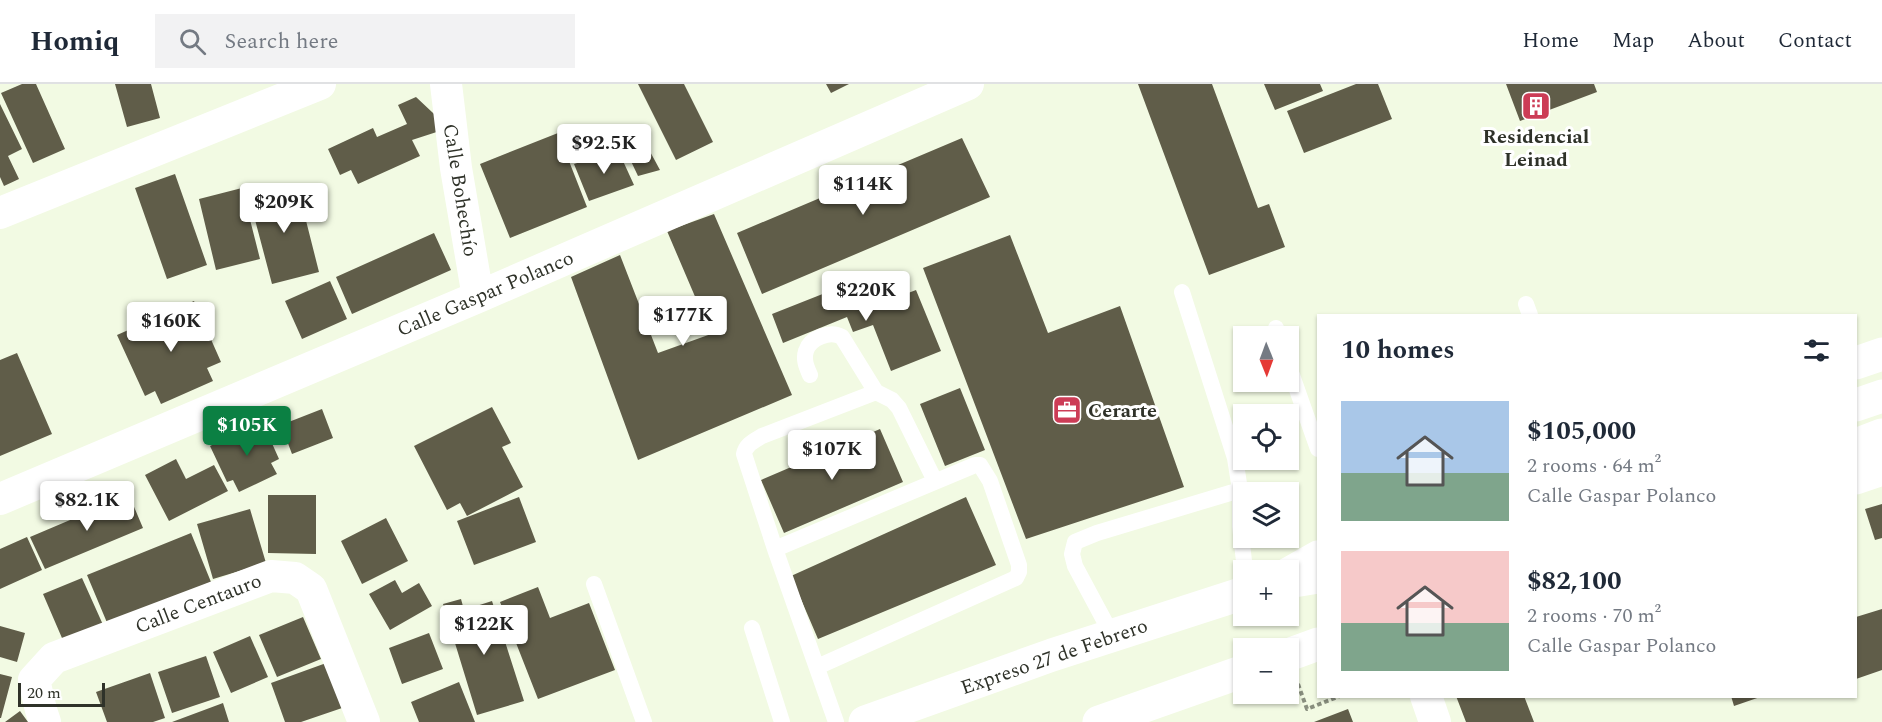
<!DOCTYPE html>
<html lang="en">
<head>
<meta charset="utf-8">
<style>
	body { margin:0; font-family:Spectral,serif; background:#f2f2f3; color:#1f2937; height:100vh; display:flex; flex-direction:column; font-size:22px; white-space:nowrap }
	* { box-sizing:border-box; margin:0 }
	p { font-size:20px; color:#747a83 }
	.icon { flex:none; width:33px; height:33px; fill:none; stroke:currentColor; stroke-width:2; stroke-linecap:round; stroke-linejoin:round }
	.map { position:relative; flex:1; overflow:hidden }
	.sheet { position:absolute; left:1317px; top:230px; width:540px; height:384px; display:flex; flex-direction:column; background:#fff; border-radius:0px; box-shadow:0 2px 4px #0004 }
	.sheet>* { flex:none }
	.needle { width:39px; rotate:179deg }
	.buttons { position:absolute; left:1233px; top:242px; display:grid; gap:12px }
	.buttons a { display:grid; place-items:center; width:66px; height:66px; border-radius:0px; background:#fff; box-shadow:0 2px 4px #0004; font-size:30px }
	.scale { position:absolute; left:18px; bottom:15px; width:87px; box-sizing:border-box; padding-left:6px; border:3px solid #2f3229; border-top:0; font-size:16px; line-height:21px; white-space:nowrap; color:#2f3229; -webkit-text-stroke:4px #fff; paint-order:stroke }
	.price { position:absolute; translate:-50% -51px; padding:0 14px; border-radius:6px; background:#fff; color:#222; font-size:20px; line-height:39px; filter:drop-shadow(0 2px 3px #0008) }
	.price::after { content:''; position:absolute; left:50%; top:36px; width:18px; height:14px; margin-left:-9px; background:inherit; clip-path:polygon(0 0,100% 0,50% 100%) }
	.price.on { background:#0b8043; color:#fff }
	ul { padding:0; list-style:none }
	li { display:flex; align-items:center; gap:18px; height:150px; padding:0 24px }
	li span { display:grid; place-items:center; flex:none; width:168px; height:120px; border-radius:0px; color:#555 }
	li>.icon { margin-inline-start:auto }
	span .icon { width:72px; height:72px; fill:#fffc; stroke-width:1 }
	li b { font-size:26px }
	h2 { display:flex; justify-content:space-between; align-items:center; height:72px; padding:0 24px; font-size:26px }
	header { display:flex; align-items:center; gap:36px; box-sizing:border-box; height:84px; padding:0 30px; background:#fff; border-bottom:2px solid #e0e1e3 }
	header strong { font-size:28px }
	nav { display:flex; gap:33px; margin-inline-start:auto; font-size:21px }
	.search { width:420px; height:54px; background:#f2f2f3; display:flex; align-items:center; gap:15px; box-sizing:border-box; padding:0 21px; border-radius:0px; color:#747a83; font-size:22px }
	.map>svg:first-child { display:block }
	.building { fill:#605d49 }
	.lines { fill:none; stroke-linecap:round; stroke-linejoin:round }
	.path { stroke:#898f7f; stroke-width:4; stroke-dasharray:4.5 3; stroke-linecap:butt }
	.lane { stroke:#fff; stroke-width:16 }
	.street { stroke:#fff; stroke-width:32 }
	.primary { stroke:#fff; stroke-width:33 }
	.highway { stroke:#fff; stroke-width:33 }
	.labels { text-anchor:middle; stroke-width:6; stroke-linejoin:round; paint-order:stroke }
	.poi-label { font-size:20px; font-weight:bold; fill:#2f3229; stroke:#fff }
	.street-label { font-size:20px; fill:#2f3229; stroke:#fff }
</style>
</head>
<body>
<header>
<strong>Homiq</strong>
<div class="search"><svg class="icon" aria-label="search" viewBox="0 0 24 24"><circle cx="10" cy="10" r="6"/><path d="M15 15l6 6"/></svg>Search here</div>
<nav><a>Home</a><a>Map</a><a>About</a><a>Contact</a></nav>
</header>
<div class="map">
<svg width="1882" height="638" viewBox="0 0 1882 638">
	<rect width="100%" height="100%" fill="#f2fae3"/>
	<path class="building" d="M22,0h14l29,65 -32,14 -32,-70z
		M115,0h36l9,34 -33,9z
		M638,0h46l29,58 -37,18z
		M826,0h23l-18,9z
		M1138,0h74l46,124 11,-4 16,43 -76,28z
		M1264,0h56l3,7 -48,19z
		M1356,0h22l14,35 -88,34 -17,-42z
		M1506,0h88l3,8 -77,29z
		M416,13l33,31 -37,12 8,16 -62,28 -7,-14 -11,5 -12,-26 45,-21 4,9 30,-13 -9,-19z
		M0,20l22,45 -14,7 11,23 -15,7 -4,-9z
		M558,49l29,74 -77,31 -30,-74z
		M962,54l28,59 -228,97 -25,-61z
		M647,62l13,24 -22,6 -9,-19z
		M618,66l16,35 -45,16 -15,-37z
		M175,90l32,91 -40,14 -32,-91z
		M297,101l22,87 -47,12 -23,-87z
		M242,104l18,71 -44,11 -17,-71z
		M714,130l78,181 -154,65 -67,-183 49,-22 38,98 53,-19 -44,-103z
		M434,149l17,37 -99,44 -16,-37z
		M1010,151l38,98 72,-27 64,181 -158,52 -103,-271z
		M858,196l11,28 47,-18 25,61 -50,20 -18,-46 -20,7 -6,-15 -64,26 -11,-29z
		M330,197l17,38 -45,20 -17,-38z
		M194,217l27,61 -14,6 6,13 -52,23 -6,-13 -10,5 -28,-61z
		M17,269l35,81 -52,22v-96z
		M960,304l25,62 -40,16 -25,-62z
		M492,323l19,36 -9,4 21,40 -56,29 -7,-13 -13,7 -33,-64z
		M322,325l11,29 -41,16 -11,-29z
		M262,337l17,38 -8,4 6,11 -38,18 -6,-12 -6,2 -17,-36z
		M880,345l23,53 -119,51 -23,-53z
		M176,375l10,20 28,-14 14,26 -59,30 -24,-46z
		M129,411l14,33 -98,41 -15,-32z
		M268,411h48v59l-48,-1z
		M519,413l17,45 -62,23 -17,-44z
		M966,413l30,68 -178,74 -27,-63z
		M1882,420v34l-7,2 -10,-31z
		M250,425l16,54 -53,16 -16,-55z
		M386,434l22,43 -46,23 -21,-43z
		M191,449l20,49 -103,43 -21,-50z
		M27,453l15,33 -42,19v-40z
		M82,494l22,49 -39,18 -22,-51z
		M395,496l7,13 17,-10 13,23 -42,24 -21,-36z
		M538,503l12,31 39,-15 26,67 -77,29 -38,-97z
		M461,515l3,11 28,-9 32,100 -47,14 -34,-111z
		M1882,525v61l-26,9v-62z
		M303,533l18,42 -44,18 -18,-42z
		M0,542l25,7 -8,29 -17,-5z
		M429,549l14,36 -41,15 -13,-36z
		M250,552l18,41 -37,16 -18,-41z
		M206,572l14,41 -48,16 -14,-41z
		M329,578l16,45 -44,15h-16l-14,-39z
		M150,589l15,45 -12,4h-46l-11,-30z
		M0,590l12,3 -11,41h-1z
		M459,598l16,40h-56l-8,-20z
		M1456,612h68l10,26h-68z
		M1731,612h32l-29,10z
		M223,619l6,19h-57z
		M1348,625l5,13h-39z
		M20,627l8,11h-23z"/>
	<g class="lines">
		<path class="path" d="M1298,600l9,25 33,-13"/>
		<path class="lane" d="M1526,220l4,11
			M1276,244l3,8
			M1288,280l30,85
			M810,291c-3,-7 -7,-15 -4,-24 4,-13 24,-21 36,-14l34,55
			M1240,406v36l5,44
			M775,465l200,-84h5l10,16 29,84v7l-3,6 -199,89
			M594,500l50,138
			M752,544l30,94
			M1112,551l-37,-69 -3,-12 3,-12 22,-9 143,-43 -5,-32 -53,-166
			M836,638l-61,-173 -31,-95c2,-10 10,-13 18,-18l114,-44 16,8 7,8 36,73"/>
		<path class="street" d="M446,0l10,84 22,129
			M0,129l320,-129
			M0,415l478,-202 490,-213
			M1426,612l9,26
			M45,638l-4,-12 -7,-30 20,-22 217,-82 24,2 16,11 53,133"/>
		<path class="primary" d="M1856,279l26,-9
			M1856,394l26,-9
			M1288,490l30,-17"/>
		<path class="highway" d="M1856,321l26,-9
			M1856,361l26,-10
			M1288,498l30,-5
			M1288,571l30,-11
			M865,638l187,-67 192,-62
			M1099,638l145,-51"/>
	</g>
	<defs>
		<g id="building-square" transform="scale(1.5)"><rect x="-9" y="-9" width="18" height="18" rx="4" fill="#cc3c56" stroke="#fff"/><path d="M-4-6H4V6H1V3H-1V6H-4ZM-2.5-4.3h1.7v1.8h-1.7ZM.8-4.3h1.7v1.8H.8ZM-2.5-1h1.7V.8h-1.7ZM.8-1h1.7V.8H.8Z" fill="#fff"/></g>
		<g id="office-square" transform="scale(1.5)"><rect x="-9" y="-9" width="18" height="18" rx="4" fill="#cc3c56" stroke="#fff"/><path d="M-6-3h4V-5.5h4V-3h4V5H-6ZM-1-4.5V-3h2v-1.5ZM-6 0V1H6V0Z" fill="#fff"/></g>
	</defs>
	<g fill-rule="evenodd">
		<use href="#building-square" x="1536" y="22"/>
		<use href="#office-square" x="1067" y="326"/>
	</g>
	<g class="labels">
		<g class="poi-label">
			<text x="1536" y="59">Residencial<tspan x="1536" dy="23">Leinad</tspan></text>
			<text x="1088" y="333" text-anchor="start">Cerarte</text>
		</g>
		<g class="street-label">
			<text transform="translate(461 106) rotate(81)" y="7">Calle Bohechío</text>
			<text transform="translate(485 209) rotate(-23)" y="7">Calle Gaspar Polanco</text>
			<text transform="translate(198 519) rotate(-21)" y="7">Calle Centauro</text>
			<text transform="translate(1054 572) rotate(-19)" y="7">Expreso 27 de Febrero</text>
		</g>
	</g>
</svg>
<div class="buttons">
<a><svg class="needle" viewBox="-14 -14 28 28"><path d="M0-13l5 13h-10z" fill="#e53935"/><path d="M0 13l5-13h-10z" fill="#747a83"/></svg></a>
<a><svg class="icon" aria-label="locate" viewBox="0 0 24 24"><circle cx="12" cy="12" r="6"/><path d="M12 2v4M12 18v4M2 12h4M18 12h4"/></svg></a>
<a><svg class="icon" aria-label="layers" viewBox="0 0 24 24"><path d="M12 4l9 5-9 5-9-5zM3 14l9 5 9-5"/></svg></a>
<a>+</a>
<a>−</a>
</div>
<div class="scale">20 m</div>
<b class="price" style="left:604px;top:91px">$92.5K</b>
<b class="price" style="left:863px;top:132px">$114K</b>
<b class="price" style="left:284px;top:150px">$209K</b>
<b class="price" style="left:866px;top:238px">$220K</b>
<b class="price" style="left:683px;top:263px">$177K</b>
<b class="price" style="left:171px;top:269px">$160K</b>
<b class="price on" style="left:247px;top:373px">$105K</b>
<b class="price" style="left:832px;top:397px">$107K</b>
<b class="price" style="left:87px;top:448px">$82.1K</b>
<b class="price" style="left:484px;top:572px">$122K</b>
<section class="sheet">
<h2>10 homes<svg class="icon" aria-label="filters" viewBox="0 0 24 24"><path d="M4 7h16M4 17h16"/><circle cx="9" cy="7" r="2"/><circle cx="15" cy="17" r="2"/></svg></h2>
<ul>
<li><span style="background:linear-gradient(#a9c7e8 60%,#7fa58c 0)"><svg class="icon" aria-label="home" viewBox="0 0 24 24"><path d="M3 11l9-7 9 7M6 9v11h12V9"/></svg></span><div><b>$105,000</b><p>2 rooms · 64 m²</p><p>Calle Gaspar Polanco</p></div></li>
<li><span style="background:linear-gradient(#f6c9c9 60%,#7fa58c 0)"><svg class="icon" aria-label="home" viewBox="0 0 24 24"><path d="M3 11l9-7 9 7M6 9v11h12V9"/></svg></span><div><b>$82,100</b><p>2 rooms · 70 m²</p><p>Calle Gaspar Polanco</p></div></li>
</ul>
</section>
</div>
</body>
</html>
